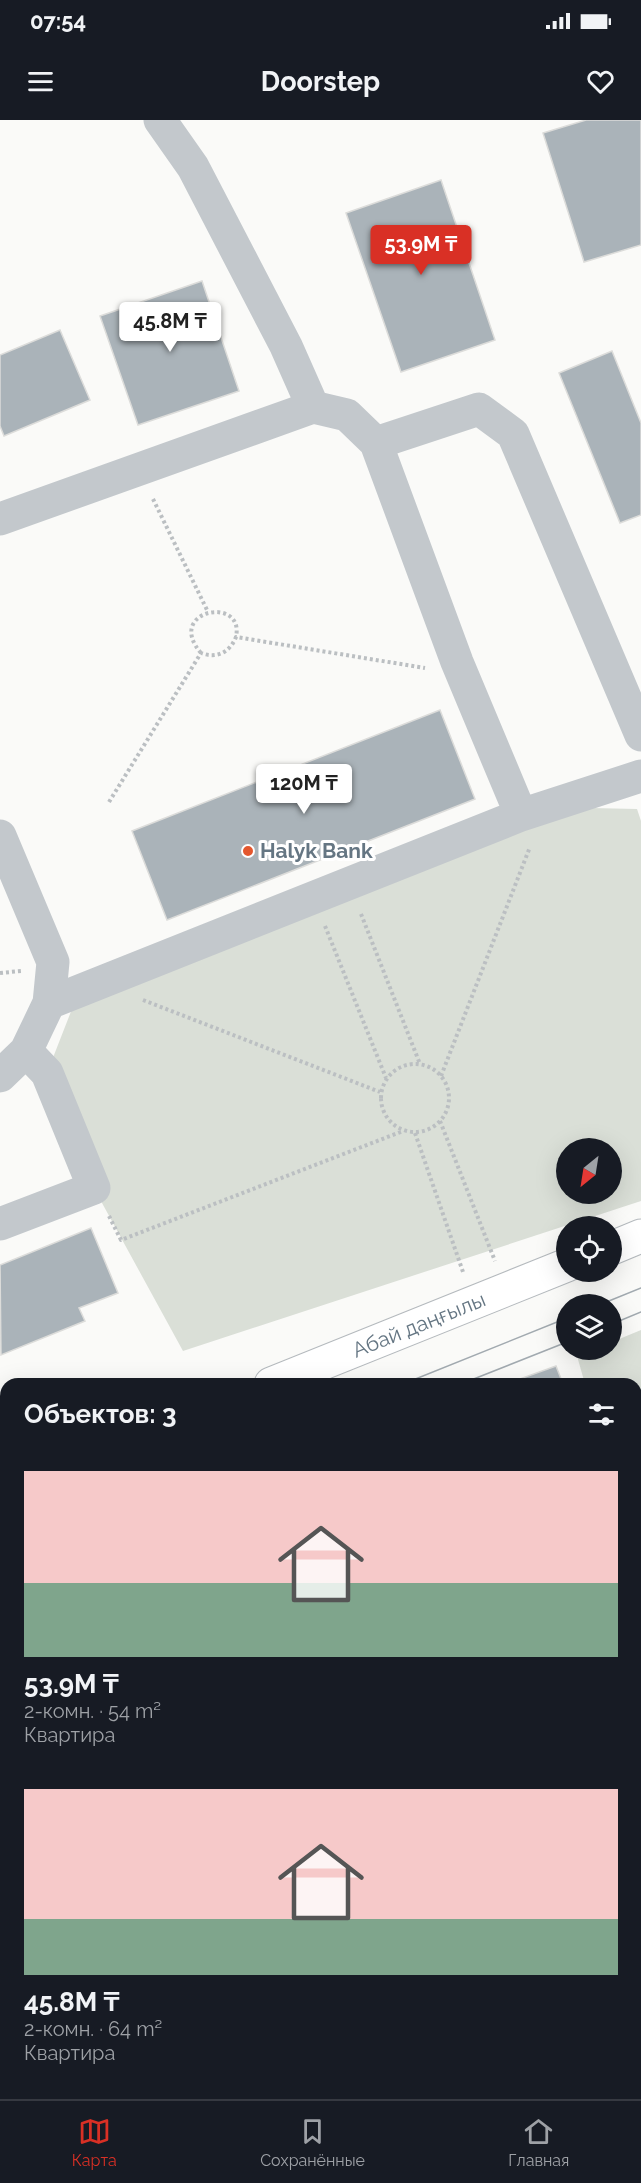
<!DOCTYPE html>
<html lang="ru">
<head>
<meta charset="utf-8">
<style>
	body { margin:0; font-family:Raleway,sans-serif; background:#20242c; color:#f1f3f6; height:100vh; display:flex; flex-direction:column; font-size:22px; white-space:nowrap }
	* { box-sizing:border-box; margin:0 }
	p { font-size:20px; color:#9ea1a6 }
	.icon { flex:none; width:33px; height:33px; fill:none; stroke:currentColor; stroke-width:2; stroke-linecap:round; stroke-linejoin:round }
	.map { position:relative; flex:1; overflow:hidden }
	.details { position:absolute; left:0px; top:1258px; width:642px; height:722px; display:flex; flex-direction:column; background:#171b24; border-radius:18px 18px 0 0; box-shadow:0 6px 24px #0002 }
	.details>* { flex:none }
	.needle { width:39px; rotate:210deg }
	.buttons { position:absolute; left:556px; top:1018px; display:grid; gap:12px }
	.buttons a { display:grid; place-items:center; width:66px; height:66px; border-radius:50%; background:#171b24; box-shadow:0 6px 24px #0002; font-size:30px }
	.price { position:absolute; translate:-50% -51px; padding:0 14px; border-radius:6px; background:#fff; color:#222; font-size:20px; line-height:39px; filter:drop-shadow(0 2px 3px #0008) }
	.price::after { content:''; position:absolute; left:50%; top:36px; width:18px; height:14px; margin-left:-9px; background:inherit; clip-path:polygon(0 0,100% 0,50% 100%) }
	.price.on { background:#d93025; color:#fff }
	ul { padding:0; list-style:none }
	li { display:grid; align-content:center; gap:12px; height:318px; padding:0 24px }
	li span { display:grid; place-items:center; height:186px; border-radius:0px; color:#555 }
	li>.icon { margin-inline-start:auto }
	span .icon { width:108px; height:108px; fill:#fffc; stroke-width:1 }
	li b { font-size:26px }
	h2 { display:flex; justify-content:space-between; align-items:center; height:72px; padding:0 24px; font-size:26px }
	.status { display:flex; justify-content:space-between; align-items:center; height:42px; padding:0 30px; background:#171b24; direction:ltr }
	.status svg { height:16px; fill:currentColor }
	header { display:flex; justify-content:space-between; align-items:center; height:78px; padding:0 24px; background:#171b24; font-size:27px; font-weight:700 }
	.tab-bar { display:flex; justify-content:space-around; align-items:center; height:84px; border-top:2px solid #363941; background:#171b24; font-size:16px; color:#9ea1a6 }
	.tab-bar a { display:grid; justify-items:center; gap:3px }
	.tab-bar .on { color:#d93025 }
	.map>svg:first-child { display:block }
	.green { fill:#dadfd7; fill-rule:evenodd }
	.building { fill:#aab3b9; stroke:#dcdcda; stroke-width:1.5 }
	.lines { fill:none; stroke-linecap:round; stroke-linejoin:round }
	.major-casing { stroke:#b5babe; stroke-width:35 }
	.path { stroke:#bbbfc2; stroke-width:4; stroke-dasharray:3 3; stroke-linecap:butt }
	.minor { stroke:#c3c8cc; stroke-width:33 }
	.major { stroke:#fff; stroke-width:33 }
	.tram { stroke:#a2aab0; stroke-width:1.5 }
	.rail { stroke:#a2aab0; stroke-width:4.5; stroke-dasharray:9 4.5; stroke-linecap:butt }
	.poi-dot { fill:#e4572e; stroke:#fff; stroke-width:2 }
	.labels { text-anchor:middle; stroke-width:6; stroke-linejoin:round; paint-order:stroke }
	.poi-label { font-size:21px; font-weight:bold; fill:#657683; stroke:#fff; text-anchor:start }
	.street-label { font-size:21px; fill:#657683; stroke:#fff }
</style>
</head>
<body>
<div class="status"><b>07:54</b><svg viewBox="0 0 49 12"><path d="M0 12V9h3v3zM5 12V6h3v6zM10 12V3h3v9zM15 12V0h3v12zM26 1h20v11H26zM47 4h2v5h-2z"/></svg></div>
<header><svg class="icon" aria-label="menu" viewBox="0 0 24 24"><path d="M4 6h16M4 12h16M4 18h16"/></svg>Doorstep<svg class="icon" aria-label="heart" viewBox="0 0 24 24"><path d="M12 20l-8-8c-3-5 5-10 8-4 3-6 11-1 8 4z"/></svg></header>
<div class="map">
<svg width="641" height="1979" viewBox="0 0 641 1979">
	<rect width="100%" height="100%" fill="#fafaf8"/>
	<path class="green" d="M546,687l91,2 4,12v380l-458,150 -81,-148 -55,-130 32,-82zM567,1029h45v45h-45z
		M641,1210v94l-5,-2v-38h-51l-8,-28 14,-6h21v-8z"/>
	<path class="building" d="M586,0h55v125l-57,17 -41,-129z
		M441,60l54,160 -94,32 -55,-159z
		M202,161l37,110 -101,34 -38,-109z
		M60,210l30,70 -86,36 -4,-10v-71z
		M612,231l29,72v92l-21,8 -61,-150z
		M440,590l35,89 -308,121 -35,-89z
		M91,1108l27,65 -39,15 6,13 -84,34 -1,-90z
		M556,1246l7,18h-57z
		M636,1540l5,9v207l-5,3z
		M139,1974h83l-8,5h-72z"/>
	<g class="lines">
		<g class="major-casing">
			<path id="major" d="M612,1128l29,-12
				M271,1264l296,-119
				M0,1372l6,-2"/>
		</g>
		<path class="path" d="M153,379l55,113
			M201,533c-37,-43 44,-58 35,-16
			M109,682l92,-149c16,6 29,-1 35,-16l189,31
			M361,794l59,150
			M325,806l61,152
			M0,853l21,-2
			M143,880l237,92
			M381 978a34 34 0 1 1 68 0a34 34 0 1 1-68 0Z
			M441,956l89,-229
			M440,1001l55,140
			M415,1013l48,139
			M109,1096l12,24 282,-109"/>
		<path class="minor" d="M160,0l33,47 93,179 27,61
			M376,323l81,219 64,153 120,-39
			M0,399l313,-112 34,8 29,28 103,-34 34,25 128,301
			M0,716l53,126 -4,41 -23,48 -26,25
			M49,883l472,-188
			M0,1104l94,-36 -47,-115 -21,-22
			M0,1620l6,3
			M280,1974l3,5"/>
		<use href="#major" class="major"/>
		<path class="tram" d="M599,1185l42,-17
			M612,1204l29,-12
			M403,1264l164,-66
			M461,1264l106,-42
			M0,1427l6,-2
			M0,1451l6,-2"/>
		<path class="rail" d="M0,1818l6,11
			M90,1974l3,5"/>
	</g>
	<circle class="poi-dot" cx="248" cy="731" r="6"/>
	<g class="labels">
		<g class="poi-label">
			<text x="260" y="738">Halyk Bank</text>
		</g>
		<g class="street-label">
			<text transform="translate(419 1205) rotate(-22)" y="7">Абай даңғылы</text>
		</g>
	</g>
</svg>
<div class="buttons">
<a><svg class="needle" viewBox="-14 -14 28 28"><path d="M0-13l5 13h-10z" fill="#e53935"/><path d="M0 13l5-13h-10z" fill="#9ea1a6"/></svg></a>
<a><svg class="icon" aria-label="locate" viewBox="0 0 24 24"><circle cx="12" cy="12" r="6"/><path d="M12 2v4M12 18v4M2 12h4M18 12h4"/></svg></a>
<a><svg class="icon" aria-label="layers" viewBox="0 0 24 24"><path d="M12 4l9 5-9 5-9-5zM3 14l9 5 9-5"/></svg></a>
</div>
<b class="price on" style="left:421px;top:156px">53.9M ₸</b>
<b class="price" style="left:170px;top:233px">45.8M ₸</b>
<b class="price" style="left:304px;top:695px">120M ₸</b>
<section class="details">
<h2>Объектов: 3<svg class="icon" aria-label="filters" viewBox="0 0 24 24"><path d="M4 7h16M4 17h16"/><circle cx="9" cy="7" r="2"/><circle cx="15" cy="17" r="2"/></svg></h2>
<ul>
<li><span style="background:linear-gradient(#f6c9c9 60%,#7fa58c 0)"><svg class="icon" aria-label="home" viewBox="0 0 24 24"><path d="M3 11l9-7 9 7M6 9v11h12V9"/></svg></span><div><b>53.9M ₸</b><p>2-комн. · 54 m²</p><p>Квартира</p></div></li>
<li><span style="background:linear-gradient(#f6c9c9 70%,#7fa58c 0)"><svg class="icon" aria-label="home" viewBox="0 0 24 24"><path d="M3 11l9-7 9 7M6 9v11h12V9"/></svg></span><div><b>45.8M ₸</b><p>2-комн. · 64 m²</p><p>Квартира</p></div></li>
</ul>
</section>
</div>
<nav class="tab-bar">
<a class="on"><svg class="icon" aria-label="map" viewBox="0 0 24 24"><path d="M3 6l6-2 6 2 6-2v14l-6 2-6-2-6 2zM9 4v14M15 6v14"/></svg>Карта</a>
<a><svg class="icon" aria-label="saved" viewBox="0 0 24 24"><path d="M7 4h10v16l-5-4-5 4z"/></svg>Сохранённые</a>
<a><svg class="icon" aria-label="home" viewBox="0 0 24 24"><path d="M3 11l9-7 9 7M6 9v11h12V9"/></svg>Главная</a>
</nav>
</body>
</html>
